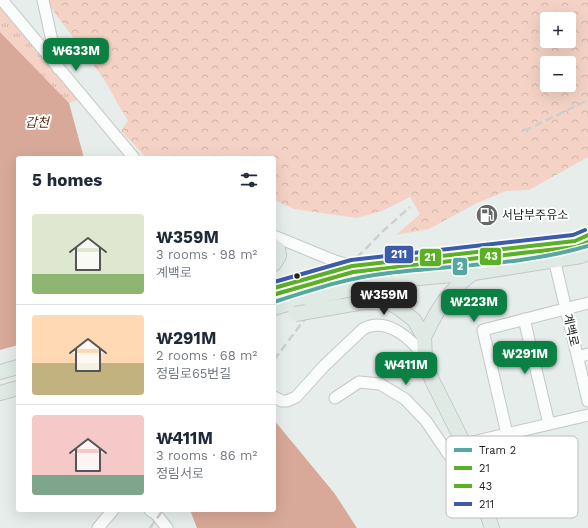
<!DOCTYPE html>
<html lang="en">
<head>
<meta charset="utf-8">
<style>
	body { margin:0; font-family:"Work Sans","Noto Sans KR",sans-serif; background:#f2f2f3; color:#1f2937; height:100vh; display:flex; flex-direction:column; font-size:15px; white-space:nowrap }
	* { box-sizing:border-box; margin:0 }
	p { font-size:13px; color:#747a83 }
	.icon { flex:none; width:22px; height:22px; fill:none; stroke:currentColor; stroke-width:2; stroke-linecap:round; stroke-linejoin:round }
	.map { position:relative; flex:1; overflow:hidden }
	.panel { position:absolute; left:16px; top:156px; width:260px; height:356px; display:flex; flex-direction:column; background:#fff; border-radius:4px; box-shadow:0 4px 16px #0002 }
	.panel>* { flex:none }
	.tools { position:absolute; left:540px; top:12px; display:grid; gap:8px }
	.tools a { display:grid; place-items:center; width:36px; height:36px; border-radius:4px; background:#fff; box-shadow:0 4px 16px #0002; font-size:20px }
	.price { position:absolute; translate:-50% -34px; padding:0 9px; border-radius:8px; background:#0b8043; color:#fff; font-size:13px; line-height:26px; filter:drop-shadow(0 1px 2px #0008) }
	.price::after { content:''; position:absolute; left:50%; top:24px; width:12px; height:9px; margin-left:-6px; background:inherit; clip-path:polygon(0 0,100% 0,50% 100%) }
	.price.selected { background:#222; color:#fff }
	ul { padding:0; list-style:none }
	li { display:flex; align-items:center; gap:12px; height:100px; padding:0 16px }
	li+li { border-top:1px solid #e0e1e3 }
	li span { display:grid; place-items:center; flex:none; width:112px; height:80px; border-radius:4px; color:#555 }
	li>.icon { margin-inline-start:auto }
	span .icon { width:48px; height:48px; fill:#fffc; stroke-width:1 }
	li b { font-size:17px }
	h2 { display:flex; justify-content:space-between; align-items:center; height:48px; padding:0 16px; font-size:17px }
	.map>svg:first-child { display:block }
	.grass { fill:url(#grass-tufts) }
	.forest { fill:url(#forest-crowns); fill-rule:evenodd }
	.water { fill:#d8a998 }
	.pier { fill:#e7edea }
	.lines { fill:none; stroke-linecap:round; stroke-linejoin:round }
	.minor-casing { stroke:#c4c9c6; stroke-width:13 }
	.major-casing { stroke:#c5c8c7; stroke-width:16 }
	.minor { stroke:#fbfcfc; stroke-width:11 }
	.major { stroke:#e0eae5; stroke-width:14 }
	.rail { stroke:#cecfce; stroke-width:2.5; stroke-dasharray:8 4; stroke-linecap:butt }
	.minor-bridge-casing { stroke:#c4c9c6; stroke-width:13; stroke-linecap:butt }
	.major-bridge-casing { stroke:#c5c8c7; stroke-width:16; stroke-linecap:butt }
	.minor-bridge { stroke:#fbfcfc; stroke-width:11 }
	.major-bridge { stroke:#e0eae5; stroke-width:14 }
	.bus-1-casing { stroke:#fff; stroke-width:7 }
	.bus-2-casing { stroke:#fff; stroke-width:7 }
	.bus-3-casing { stroke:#fff; stroke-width:7 }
	.bus-1 { stroke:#5bb025; stroke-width:4 }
	.bus-2 { stroke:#5bb025; stroke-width:4 }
	.bus-3 { stroke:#3d5bab; stroke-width:4 }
	.tram-1-casing { stroke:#fff; stroke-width:7 }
	.tram-1 { stroke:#55a8a2; stroke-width:4 }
	.bus-dot { fill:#1d211f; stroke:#fff; stroke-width:1.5 }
	.labels { text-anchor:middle; stroke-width:4; stroke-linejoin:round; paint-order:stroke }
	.poi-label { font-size:12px; fill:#1d211f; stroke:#fff; text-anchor:start }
	.street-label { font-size:12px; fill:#1d211f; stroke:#fff }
	.water-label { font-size:13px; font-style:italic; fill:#672711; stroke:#fff }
	.key { fill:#fff; stroke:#bbbcbc; stroke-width:1 }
	.key-label { font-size:11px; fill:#1d211f }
	.line-badge { stroke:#fff; stroke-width:1.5 }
	.badge-label { font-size:11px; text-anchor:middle; font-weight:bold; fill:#fff }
</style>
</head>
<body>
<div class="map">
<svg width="588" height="528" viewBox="0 0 588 528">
	<defs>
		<pattern id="grass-tufts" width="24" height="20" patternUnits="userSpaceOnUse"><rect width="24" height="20" fill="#f4d3c6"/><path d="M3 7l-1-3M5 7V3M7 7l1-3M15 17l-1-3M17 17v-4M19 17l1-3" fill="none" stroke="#d1b5aa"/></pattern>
		<pattern id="forest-crowns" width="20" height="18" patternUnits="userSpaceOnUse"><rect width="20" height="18" fill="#f4d3c6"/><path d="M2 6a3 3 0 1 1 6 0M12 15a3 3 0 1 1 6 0" fill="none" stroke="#d1b5aa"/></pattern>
	</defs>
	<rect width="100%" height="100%" fill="#e7edea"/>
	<path class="grass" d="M0,5l78,95 -9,3 -69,-71z"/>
	<path class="forest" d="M48,0h540v157l-59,33 -23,1 -29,12 -48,26 -33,6 24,-21 -10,-17 -28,14 -25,7 -63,-9 -20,-9v-42h-127l-26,-27 7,-10 -25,-43 -54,-73zM547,19h22v22h-22zM547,63h22v22h-22z"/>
	<path class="water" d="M0,32l69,71 15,55h-66v214l-18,-19z
		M274,420l61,74 22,34h-160l-7,-18h84z"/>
	<path class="pier" d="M18,345v29l-18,-18v-6z"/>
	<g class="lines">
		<g class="minor-casing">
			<path id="minor" d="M2,0l132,158
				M43,0l15,68
				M274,236l61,25
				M554,259l34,142
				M524,319l25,105
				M578,357l10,-3
				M274,397l8,4h5l9,-4 28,-31 39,-37c23,-13 50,10 62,30
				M335,398l24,-16 21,2 25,15 21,22 23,34 10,6 10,-3
				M507,434l-24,-104 105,-27
				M464,444l124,-29
				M150,510l7,5 10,13
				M98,528l15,-18"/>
		</g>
		<g class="major-casing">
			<path id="major" d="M274,246l4,3 1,7 -5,8
				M372,263l179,-19 24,-3 13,-6
				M274,288l40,-11
				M353,289l55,-10 66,-6 107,-17 7,-3
				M341,306l23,-4 26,1 10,6 14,11 10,17 1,22 7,21 32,64 28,84
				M274,308l33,-10
				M424,337c13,-27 24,-46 49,-64
				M0,372l18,-5
				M0,393l18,-5"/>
		</g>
		<use href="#minor" class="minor"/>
		<use href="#major" class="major"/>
		<path class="rail" d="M524,131l64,-31
			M274,360l58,-77 50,-51 28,-25
			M150,528l13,-18"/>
		<g class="minor-bridge-casing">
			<path id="minor-bridge" d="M335,261l17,5"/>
		</g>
		<g class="major-bridge-casing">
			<path id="major-bridge" d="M314,277l38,-11 20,-3
				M307,298l46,-9
				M295,314l46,-8"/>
		</g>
		<use href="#minor-bridge" class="minor-bridge"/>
		<use href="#major-bridge" class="major-bridge"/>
		<g class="bus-1-casing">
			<path id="bus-1" d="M274,288l78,-22 223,-25 13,-6"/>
		</g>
		<g class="bus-2-casing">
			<path id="bus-2" d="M276,294l77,-22 223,-25 12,-5"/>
		</g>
		<g class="bus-3-casing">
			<path id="bus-3" d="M274,282l77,-22 222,-25 12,-5"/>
		</g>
		<use href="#bus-1" class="bus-1"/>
		<use href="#bus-2" class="bus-2"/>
		<use href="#bus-3" class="bus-3"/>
		<g class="tram-1-casing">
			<path id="tram-1" d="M274,302c37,-12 76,-25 115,-29 66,-8 135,-8 199,-27"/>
		</g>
		<use href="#tram-1" class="tram-1"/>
	</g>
	<defs>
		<g id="fuel-disc" transform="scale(1.15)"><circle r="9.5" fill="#646866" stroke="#fff"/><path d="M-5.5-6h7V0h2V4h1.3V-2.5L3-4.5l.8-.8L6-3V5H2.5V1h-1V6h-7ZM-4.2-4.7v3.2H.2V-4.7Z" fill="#fff"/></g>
	</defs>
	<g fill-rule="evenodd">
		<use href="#fuel-disc" x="487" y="215"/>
	</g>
	<circle class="bus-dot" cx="297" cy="276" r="3.5"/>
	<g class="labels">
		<g class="poi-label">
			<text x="502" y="219">서남부주유소</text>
		</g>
		<g class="street-label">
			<text transform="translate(571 330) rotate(77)" y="4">계백로</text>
		</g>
		<g class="water-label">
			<text x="37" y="127">갑천</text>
		</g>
	</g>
	<rect x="446" y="436" width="132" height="82" rx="6" class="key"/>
	<rect x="454" y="448" width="18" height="4" fill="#55a8a2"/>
	<rect x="454" y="466" width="18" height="4" fill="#5bb025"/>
	<rect x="454" y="484" width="18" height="4" fill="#5bb025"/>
	<rect x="454" y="502" width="18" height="4" fill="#3d5bab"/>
	<g class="key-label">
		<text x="479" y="454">Tram 2</text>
		<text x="479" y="472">21</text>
		<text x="479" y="490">43</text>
		<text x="479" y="508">211</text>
	</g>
	<g class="line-badge">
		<rect x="384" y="245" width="30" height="19" rx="4" fill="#3d5bab"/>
		<rect x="479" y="247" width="23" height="19" rx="4" fill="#5bb025"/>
		<rect x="419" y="248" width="23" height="19" rx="4" fill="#5bb025"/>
		<rect x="452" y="257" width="16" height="19" rx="4" fill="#55a8a2"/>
	</g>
	<g class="badge-label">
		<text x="399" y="258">211</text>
		<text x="491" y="260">43</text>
		<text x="430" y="261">21</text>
		<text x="460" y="270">2</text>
	</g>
</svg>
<div class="tools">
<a>+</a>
<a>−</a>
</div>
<b class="price" style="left:76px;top:72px">₩633M</b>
<b class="price selected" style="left:384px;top:316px">₩359M</b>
<b class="price" style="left:474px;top:323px">₩223M</b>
<b class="price" style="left:525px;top:375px">₩291M</b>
<b class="price" style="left:406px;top:386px">₩411M</b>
<section class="panel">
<h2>5 homes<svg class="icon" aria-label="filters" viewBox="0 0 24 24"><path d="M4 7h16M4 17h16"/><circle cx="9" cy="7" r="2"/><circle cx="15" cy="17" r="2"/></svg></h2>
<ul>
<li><span style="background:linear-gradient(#dfe7d0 75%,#8fb573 0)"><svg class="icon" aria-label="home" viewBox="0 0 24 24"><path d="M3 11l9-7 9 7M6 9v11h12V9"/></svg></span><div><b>₩359M</b><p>3 rooms · 98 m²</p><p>계백로</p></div></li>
<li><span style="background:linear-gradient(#ffd9b3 60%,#c2b280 0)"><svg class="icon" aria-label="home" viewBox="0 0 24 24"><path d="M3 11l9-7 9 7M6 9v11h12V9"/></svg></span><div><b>₩291M</b><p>2 rooms · 68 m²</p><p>정림로65번길</p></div></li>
<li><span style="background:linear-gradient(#f6c9c9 75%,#7fa58c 0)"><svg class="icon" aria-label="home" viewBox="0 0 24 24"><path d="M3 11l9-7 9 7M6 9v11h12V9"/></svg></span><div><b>₩411M</b><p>3 rooms · 86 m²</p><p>정림서로</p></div></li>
</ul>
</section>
</div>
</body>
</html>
